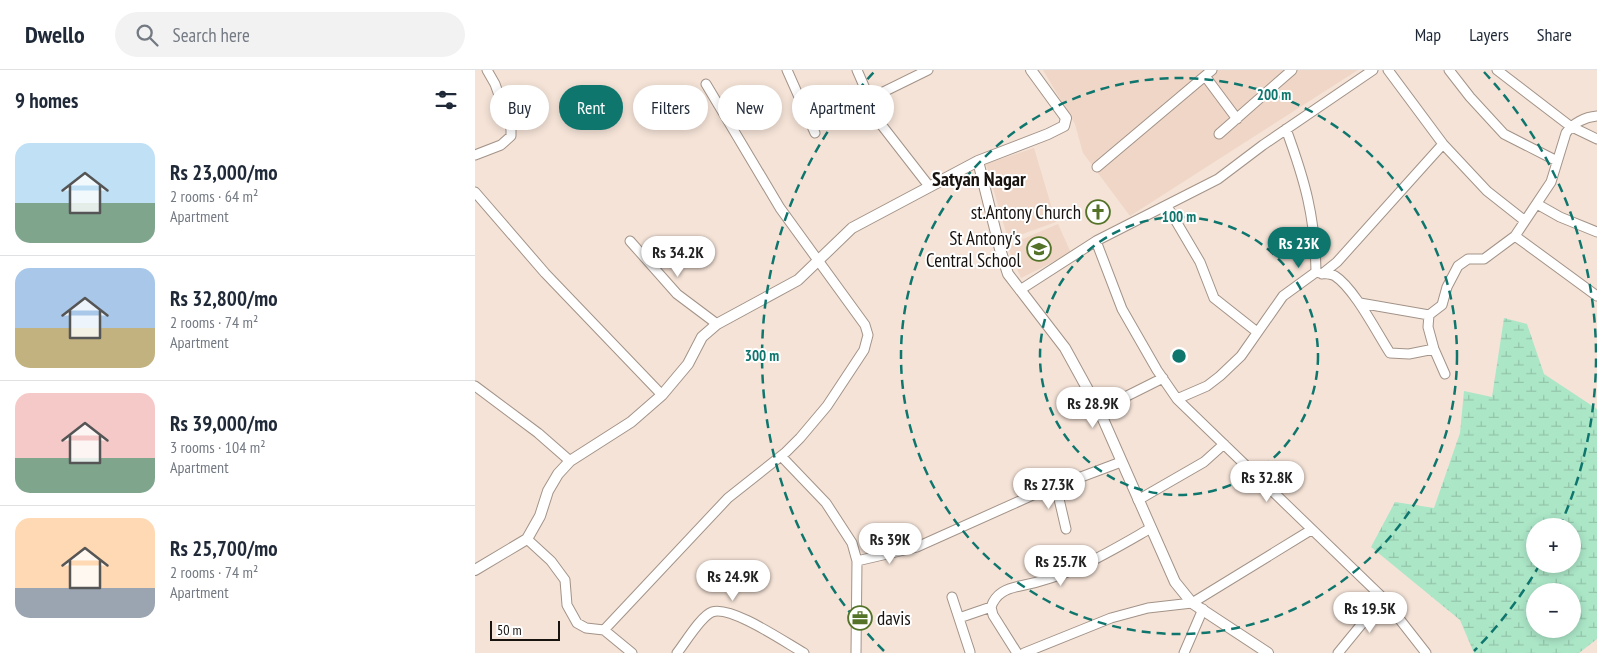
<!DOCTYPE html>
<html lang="en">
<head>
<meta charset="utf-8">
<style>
	body { margin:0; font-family:"PT Sans Narrow",sans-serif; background:#f2f2f3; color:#1f2937; height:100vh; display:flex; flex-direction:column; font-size:19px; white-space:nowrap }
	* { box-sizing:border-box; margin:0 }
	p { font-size:16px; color:#747a83 }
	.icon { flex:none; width:28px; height:28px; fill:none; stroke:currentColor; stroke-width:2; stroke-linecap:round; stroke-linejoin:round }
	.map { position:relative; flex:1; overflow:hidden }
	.sheet { display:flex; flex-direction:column; background:#fff; width:475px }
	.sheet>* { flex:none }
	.top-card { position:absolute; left:15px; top:15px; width:475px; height:45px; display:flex; gap:10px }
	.buttons { position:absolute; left:1051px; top:448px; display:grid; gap:10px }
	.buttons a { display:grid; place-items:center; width:55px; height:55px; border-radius:50%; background:#fff; box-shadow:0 2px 8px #0003; font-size:25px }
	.scale { position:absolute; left:15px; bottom:12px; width:70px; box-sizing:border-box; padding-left:5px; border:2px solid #19130f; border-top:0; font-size:14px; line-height:18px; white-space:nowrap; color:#19130f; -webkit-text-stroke:4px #fff; paint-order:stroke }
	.price { position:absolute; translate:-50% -42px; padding:0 11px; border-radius:18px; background:#fff; color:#222; font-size:16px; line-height:32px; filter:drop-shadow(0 1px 2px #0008) }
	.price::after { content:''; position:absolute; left:50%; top:30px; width:15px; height:11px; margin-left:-8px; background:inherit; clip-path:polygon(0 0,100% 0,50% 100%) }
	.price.selected { background:#0f766e; color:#fff }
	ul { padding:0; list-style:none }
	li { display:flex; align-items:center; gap:15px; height:125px; padding:0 15px }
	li+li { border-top:1px solid #e0e1e3 }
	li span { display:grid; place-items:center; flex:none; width:140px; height:100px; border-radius:15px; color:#555 }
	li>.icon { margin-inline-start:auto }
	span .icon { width:60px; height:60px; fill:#fffc; stroke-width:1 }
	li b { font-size:21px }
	h2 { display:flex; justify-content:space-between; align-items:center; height:60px; padding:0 15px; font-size:21px }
	.chip { padding:0 18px; border-radius:22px; background:#fff; box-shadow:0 2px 8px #0003; font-size:18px; line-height:45px }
	.chip.selected { background:#0f766e; color:#fff }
	header { display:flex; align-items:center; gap:30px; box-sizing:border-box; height:70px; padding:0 25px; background:#fff; border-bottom:1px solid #e0e1e3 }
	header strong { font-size:24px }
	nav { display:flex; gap:28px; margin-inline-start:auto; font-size:18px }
	.search { width:350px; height:45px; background:#f2f2f3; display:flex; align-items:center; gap:12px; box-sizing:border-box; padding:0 18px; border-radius:28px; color:#747a83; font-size:19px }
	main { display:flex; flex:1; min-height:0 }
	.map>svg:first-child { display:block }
	.built { fill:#efd6c6 }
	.wetland { fill:url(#wetland-marsh); fill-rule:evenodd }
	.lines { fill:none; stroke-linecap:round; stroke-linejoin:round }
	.minor-casing { stroke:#a39388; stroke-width:11 }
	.tertiary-casing { stroke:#a39388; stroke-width:12 }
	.minor { stroke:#fff; stroke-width:9 }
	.tertiary { stroke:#fff; stroke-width:10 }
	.ring { fill:none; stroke:#0f766e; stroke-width:2.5; stroke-dasharray:9 6 }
	.labels { text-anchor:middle; stroke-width:4; stroke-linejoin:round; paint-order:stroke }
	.poi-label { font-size:19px; fill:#19130f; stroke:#fff; text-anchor:end }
	.neighbourhood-label { font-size:20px; font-weight:bold; fill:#19130f; stroke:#fff }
	.centre { fill:#0f766e; stroke:#fff; stroke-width:2.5 }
	.ring-label { font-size:15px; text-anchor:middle; font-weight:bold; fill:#0f766e; stroke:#fff; stroke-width:4; stroke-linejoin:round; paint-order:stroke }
</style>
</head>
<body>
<header>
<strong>Dwello</strong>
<div class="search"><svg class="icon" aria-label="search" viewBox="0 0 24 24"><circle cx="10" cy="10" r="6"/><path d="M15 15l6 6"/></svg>Search here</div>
<nav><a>Map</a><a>Layers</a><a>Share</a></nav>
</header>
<main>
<section class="sheet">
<h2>9 homes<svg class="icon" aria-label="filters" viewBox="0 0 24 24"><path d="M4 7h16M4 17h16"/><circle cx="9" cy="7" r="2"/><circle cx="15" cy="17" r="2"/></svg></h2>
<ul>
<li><span style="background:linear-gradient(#bfe0f5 60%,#7fa58c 0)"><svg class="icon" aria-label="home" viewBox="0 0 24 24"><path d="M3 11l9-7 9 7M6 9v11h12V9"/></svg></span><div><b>Rs 23,000/mo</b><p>2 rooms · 64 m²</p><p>Apartment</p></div></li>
<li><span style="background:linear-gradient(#a9c7e8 60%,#c2b280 0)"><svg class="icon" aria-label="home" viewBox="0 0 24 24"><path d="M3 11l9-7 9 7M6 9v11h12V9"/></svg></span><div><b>Rs 32,800/mo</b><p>2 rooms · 74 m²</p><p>Apartment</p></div></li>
<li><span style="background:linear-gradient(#f6c9c9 65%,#7fa58c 0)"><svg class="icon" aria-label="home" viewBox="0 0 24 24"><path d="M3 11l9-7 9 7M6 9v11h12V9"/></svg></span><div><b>Rs 39,000/mo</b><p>3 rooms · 104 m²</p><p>Apartment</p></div></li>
<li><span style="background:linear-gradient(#ffd9b3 70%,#9aa5b1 0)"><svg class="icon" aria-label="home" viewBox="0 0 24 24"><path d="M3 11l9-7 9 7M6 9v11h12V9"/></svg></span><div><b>Rs 25,700/mo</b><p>2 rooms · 74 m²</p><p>Apartment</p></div></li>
</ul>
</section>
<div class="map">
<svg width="1122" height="583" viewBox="0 0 1122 583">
	<defs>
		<pattern id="wetland-marsh" width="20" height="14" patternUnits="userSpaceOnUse" patternTransform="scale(1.25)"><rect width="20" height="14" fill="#abe6c7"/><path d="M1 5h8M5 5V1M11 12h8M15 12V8" fill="none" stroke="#93c4aa"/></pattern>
	</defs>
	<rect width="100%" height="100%" fill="#f5e3d7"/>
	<path class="built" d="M568,0h315l-228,146 -47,-63 -8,-29z
		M559,78l22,74 -48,17 -22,-75z
		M583,154l13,29 -50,25 -14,-32z"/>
	<path class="wetland" d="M1029,248l23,6 17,50 53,35v230l-18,14h-105l-14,-33 -89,-73 24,-45 39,6 26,-75 4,-42 28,6zM1060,456h38v38h-38zM1060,521h38v38h-38z"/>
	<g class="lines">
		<g class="minor-casing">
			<path id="minor" d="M312,0l28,63
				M382,0l23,53 49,63
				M913,0l55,74 44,47 38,30
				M974,0l21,27 34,37 53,27
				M1022,0l73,56 27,13
				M730,6l32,43
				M394,29l59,-29
				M811,59c19,52 29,87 30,143
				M744,64l73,-64
				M0,85l26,-10 10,-9v-7l-16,-45 -8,-14
				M622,97l115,-97
				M0,122l70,81 117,122
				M1062,134l23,13 37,15
				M692,136l33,56 14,36 43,34
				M1040,166l82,60
				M155,171l47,53 40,30
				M621,171l26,68 35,61 20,29 206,199 43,55
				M847,204l15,-12 106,-118
				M545,220l76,-49 122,-62 45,-34 110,-75
				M885,233l69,12
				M970,304l-11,-25 -6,-22 1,-12 13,-10 5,-18 11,-21 10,-7h16l31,-23 36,-54 15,-49c7,-10 19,-16 31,-17
				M0,316l63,47 32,28
				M702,329l30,-13 13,-10 21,-20 42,-60 33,-24c6,2 14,1 19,4 19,12 42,57 55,77l19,1 25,-5
				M624,340l64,-32
				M306,386l45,47 26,40 5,18 -1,92
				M581,416l10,43
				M663,430l66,-38 20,-18
				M52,469l24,22 14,19 2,25 10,18 9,5 18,2 28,23
				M382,491l60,-14 116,-52 88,-33
				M477,527l18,55
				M484,548l32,-11
				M129,560l124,-132 58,-46 14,-14 27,-32 37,-56 4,-15 -3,-10 -85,-117 -74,-124
				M202,583c8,-10 24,-37 35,-41 19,-7 74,31 92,41
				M542,583l-24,-38 -2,-8c5,-14 15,-18 29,-21 49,-9 89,-34 131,-58
				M549,583l87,-35 37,-10 44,-5 119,-73
				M709,583l19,-44
				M863,583l45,-55"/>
		</g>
		<g class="tertiary-casing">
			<path id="tertiary" d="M503,91l22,88 8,25 57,74 34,62 76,172 17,21 76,50
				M0,500l52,-31 13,-23 8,-25 10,-17 12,-13 61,-39 31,-27 26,-31 14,-27 15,-13 81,-44 54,-52 126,-67 70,-27 16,-8 2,-8 -35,-48"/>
		</g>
		<use href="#minor" class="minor"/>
		<use href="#tertiary" class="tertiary"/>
	</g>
	<g class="ring">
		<circle cx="704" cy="286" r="139"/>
		<circle cx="704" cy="286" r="278"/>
		<path d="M1065 494A417 417 0 0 1 999 581M409 581A417 417 0 0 1 399 2M1009 2A417 417 0 0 1 1085 456"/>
	</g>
	<defs>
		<g id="church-ring" transform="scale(1.25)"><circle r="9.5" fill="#fff" stroke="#547329" stroke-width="1.5"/><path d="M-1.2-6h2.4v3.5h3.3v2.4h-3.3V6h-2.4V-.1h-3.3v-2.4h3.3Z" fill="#547329"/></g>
		<g id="school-ring" transform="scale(1.25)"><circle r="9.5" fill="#fff" stroke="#547329" stroke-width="1.5"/><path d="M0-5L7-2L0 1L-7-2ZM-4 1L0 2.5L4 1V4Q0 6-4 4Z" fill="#547329"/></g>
		<g id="office-ring" transform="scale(1.25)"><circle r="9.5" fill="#fff" stroke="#547329" stroke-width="1.5"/><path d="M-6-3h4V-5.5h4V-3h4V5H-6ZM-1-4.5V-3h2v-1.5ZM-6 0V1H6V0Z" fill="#547329"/></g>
	</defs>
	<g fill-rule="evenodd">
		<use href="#church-ring" x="623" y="142"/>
		<use href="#school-ring" x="564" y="179"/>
		<use href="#office-ring" x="385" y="548"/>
	</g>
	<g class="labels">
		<g class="poi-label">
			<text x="606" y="149">st.Antony Church</text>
			<text x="546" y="175">St Antony's<tspan x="546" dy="22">Central School</tspan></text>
			<text x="402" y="555" text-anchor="start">davis</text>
		</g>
		<g class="neighbourhood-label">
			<text x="504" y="116">Satyan Nagar</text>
		</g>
	</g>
	<circle cx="704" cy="286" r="8" class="centre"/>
	<g class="ring-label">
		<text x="799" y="30">200 m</text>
		<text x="704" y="152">100 m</text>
		<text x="287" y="291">300 m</text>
	</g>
</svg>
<div class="buttons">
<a>+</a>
<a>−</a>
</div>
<div class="scale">50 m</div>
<b class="price selected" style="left:824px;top:199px">Rs 23K</b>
<b class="price" style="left:203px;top:208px">Rs 34.2K</b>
<b class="price" style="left:618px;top:359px">Rs 28.9K</b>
<b class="price" style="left:792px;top:433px">Rs 32.8K</b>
<b class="price" style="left:574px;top:440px">Rs 27.3K</b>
<b class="price" style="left:415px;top:495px">Rs 39K</b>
<b class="price" style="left:586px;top:517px">Rs 25.7K</b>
<b class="price" style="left:258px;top:532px">Rs 24.9K</b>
<b class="price" style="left:895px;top:564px">Rs 19.5K</b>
<div class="top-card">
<a class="chip">Buy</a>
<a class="chip selected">Rent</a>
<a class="chip">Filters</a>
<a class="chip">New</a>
<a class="chip">Apartment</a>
</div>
</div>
</main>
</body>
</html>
